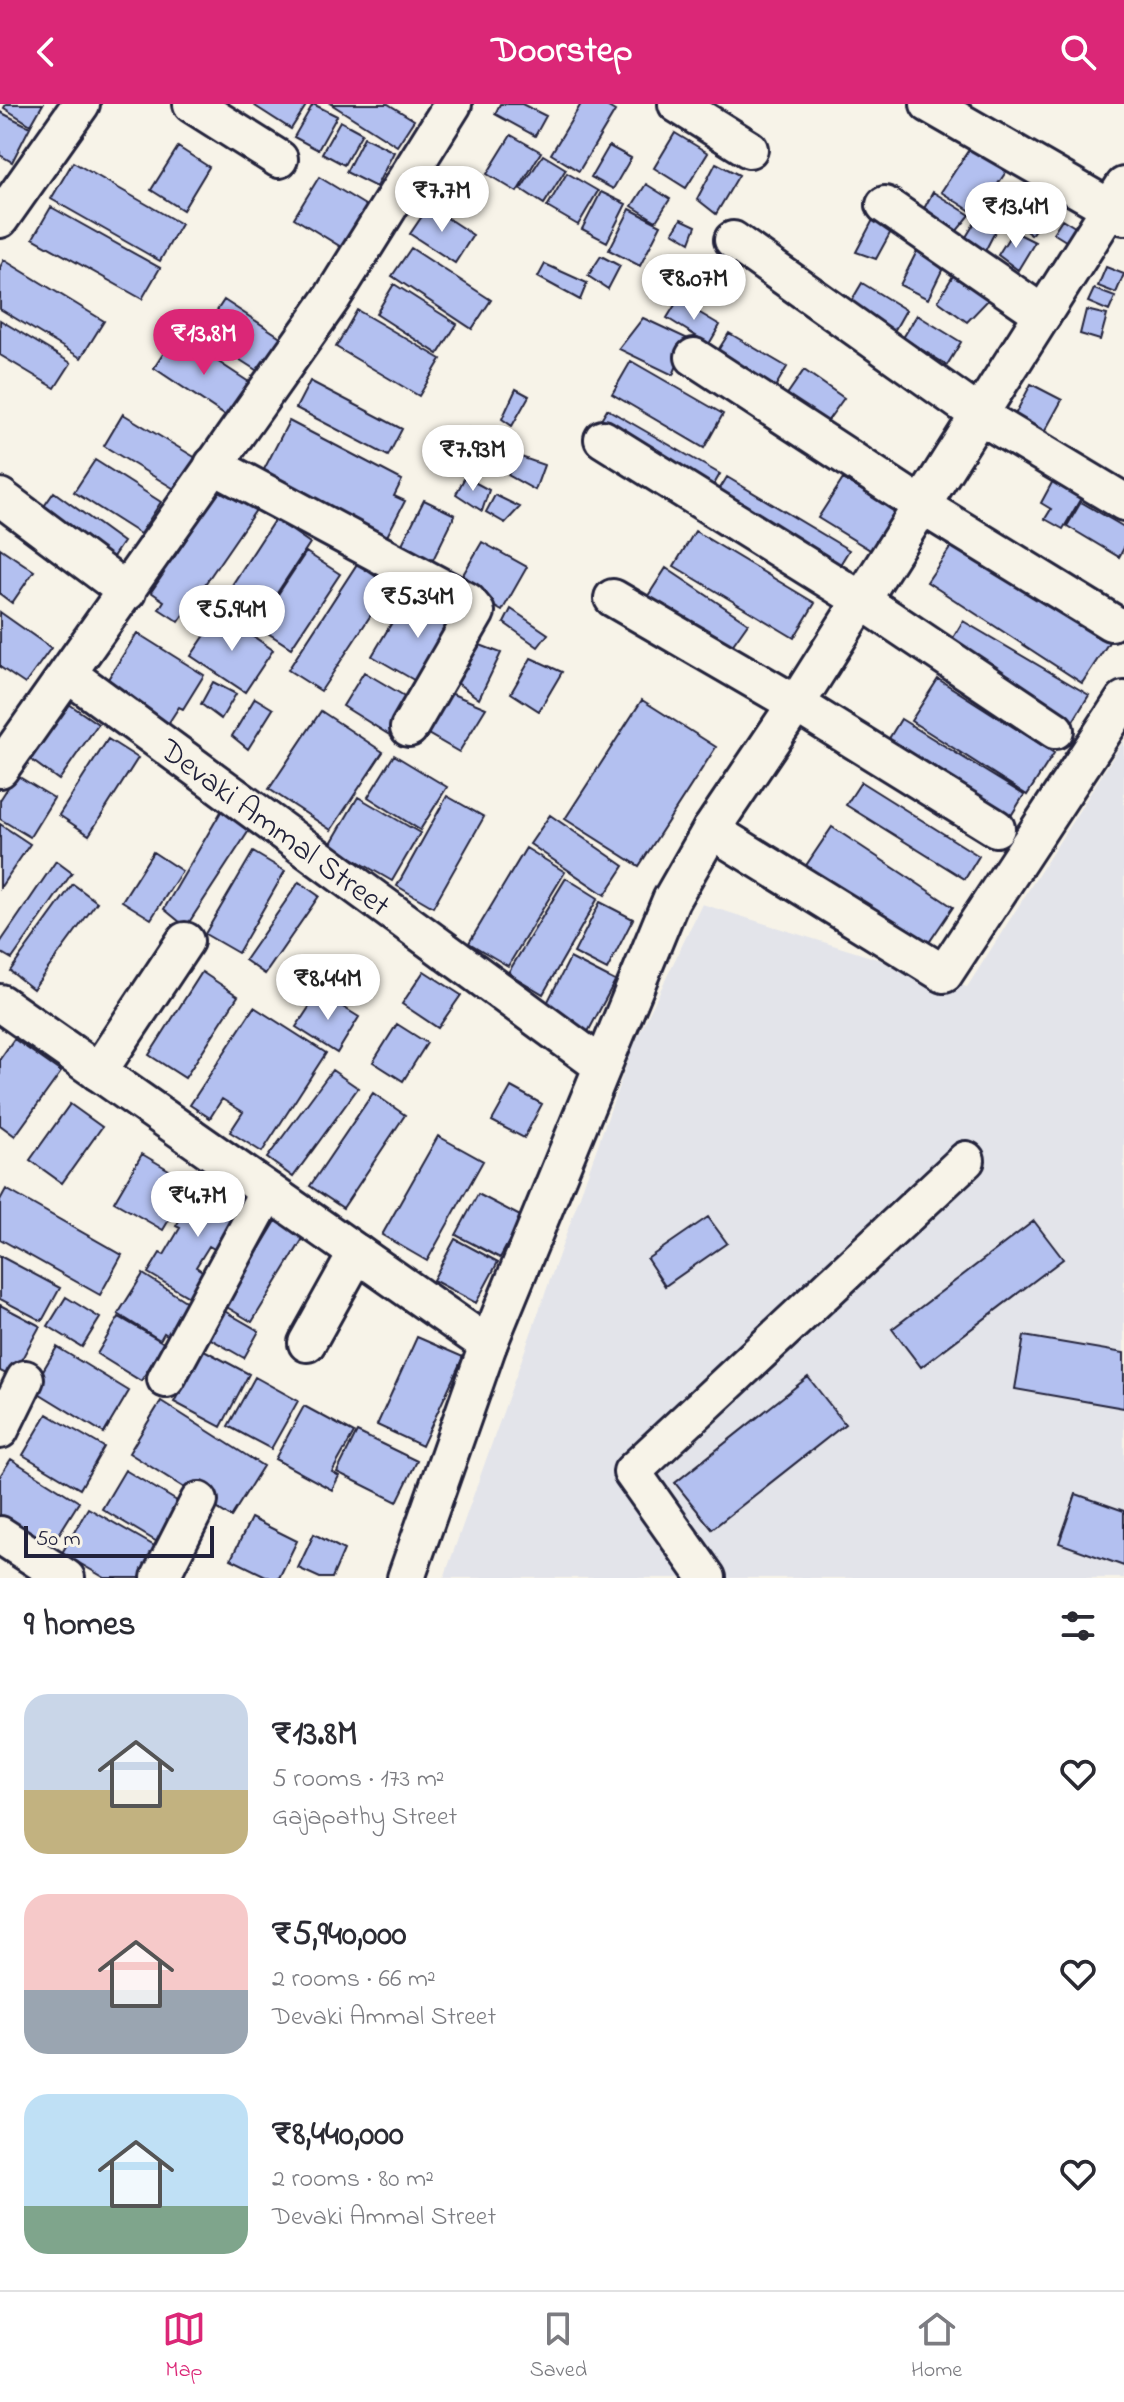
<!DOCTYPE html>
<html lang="en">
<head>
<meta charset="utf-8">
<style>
	body { margin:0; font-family:"Indie Flower",sans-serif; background:#f7f7f7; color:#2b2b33; height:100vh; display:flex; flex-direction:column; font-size:30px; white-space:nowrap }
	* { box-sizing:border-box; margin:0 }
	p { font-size:26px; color:#7c7c81 }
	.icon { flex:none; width:44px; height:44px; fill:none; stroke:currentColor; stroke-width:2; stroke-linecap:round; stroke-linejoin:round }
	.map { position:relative; height:1474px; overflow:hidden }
	.drawer { display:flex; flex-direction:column; background:#fff; flex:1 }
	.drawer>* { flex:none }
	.scale { position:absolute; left:24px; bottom:20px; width:190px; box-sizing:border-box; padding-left:8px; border:4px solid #22223b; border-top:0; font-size:22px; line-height:28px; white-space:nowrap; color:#22223b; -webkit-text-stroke:6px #f7f3e8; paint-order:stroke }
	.price { position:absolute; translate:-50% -68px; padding:0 18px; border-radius:28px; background:#fff; color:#222; font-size:26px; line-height:52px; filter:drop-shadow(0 2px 4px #0008) }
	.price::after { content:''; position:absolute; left:50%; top:48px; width:24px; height:18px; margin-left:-12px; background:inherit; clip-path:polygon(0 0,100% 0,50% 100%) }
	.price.selected { background:#db2777; color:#fff }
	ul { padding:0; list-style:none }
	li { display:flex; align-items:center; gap:24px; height:200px; padding:0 24px }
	li span { display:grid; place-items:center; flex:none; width:224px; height:160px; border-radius:24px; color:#555 }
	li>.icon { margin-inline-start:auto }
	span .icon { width:96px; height:96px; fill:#fffc; stroke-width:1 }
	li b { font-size:34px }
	h2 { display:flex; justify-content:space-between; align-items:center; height:96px; padding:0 24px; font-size:34px }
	header { display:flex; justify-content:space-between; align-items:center; height:104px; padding:0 24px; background:#db2777; color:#fff; font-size:36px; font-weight:800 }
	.menu { display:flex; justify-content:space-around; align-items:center; height:112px; border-top:2px solid #e1e1e2; background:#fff; font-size:22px; color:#7c7c81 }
	.menu a { display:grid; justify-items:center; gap:4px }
	.menu .selected { color:#db2777 }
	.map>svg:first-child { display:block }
	.built { fill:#e3e4ea }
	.building { fill:#b3c0f0; stroke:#22223b; stroke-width:2 }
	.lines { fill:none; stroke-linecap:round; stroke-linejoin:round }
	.minor-casing { stroke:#22223b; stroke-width:42 }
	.minor { stroke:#f7f3e8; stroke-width:36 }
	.labels { text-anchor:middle; stroke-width:8; stroke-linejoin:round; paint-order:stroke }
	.street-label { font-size:32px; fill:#22223b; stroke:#f7f3e8 }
</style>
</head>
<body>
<header><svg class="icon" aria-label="back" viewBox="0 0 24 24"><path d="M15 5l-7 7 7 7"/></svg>Doorstep<svg class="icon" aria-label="search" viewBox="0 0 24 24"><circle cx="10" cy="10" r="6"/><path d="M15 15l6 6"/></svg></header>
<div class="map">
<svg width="1124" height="1474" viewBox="0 0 1124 1474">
	<rect width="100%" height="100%" fill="#f7f3e8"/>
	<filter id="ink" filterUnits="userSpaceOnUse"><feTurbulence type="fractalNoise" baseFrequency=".0125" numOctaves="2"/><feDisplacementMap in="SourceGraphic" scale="16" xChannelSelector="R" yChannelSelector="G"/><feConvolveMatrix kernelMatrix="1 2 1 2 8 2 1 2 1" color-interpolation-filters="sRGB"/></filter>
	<g filter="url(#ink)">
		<path class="built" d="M1124,636v838h-680l188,-529 70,-145 265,83z"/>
		<path class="building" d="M6,0h37l-12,21 -27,-17z
			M256,0h51l-16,25 -36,-23z
			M313,0l24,12 -19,34 -24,-13z
			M331,0h57l26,16 -17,26z
			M500,0h22l24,12 -11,20 -40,-22z
			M581,0h22l12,7 -36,60 -28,-17z
			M0,8l30,15 -18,35 -12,-7z
			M340,17l22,12 -18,32 -22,-12z
			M675,29l33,20 -22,35 -32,-20z
			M511,31l30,17 -24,40 -30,-18z
			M364,33l30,15 -18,35 -30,-15z
			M974,38l36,24 -33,49 -36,-23z
			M609,42l22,12 -18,31 -22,-12z
			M178,43l31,20 -26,43 -32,-20z
			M543,51l23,14 -22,35 -23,-15z
			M73,58l108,62 -21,37 -109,-62z
			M716,59l23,12 -23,39 -19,-15z
			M567,69l31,18 -20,34 -31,-18z
			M319,73l56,34 -24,42 -57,-35z
			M1034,75l14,7 -13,21 -11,-8z
			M646,80l24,15 -14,22 -24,-15z
			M601,88l25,12 -19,38 -25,-13z
			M933,88l37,23 -19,23 -31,-22z
			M429,102l44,29 -18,28 -45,-29z
			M51,103l109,61 -18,31 -109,-61z
			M1028,103l16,9 -13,19 -13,-10z
			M630,105l31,16 -21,41 -31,-16z
			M875,112l19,10 -18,33 -20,-7z
			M681,115l15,7 -6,16 -17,-10z
			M977,115l21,7 -15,29 -20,-13z
			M1062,115l16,10 -9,14 -16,-10z
			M1013,127l22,11 -17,28 -20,-15z
			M411,144l80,52 -19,29 -80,-53z
			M674,147l10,4 -17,30 -7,-5z
			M917,147l29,11 -18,37 -28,-14z
			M601,152l19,10 -12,23 -20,-13z
			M4,156l100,61 -23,37 -81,-49v-42z
			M545,160l42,19 -7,17 -42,-23z
			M1106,163l18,7 -8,19 -18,-7z
			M954,170l38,22 -25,26 -29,-21z
			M862,179l44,27 -13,23 -44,-28z
			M394,180l63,40 -19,30 -62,-40z
			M1094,185l21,8 -6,14 -21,-9z
			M224,196l58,38 -23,34 -58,-37z
			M678,196l42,25 -11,19 -42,-26z
			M357,206l84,49 -22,37 -83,-49z
			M1086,206l21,5 -7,25 -20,-6z
			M917,211l44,27 -14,23 -44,-27z
			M643,214l45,21 -15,36 -54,-26z
			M0,216l71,43 -16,25 -55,-33z
			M729,229l58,34 -12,20 -58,-35z
			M176,230l79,52 -23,34 -78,-52z
			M631,257l92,53 -19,34 -92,-54z
			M804,266l40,28 -20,28 -40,-27z
			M310,277l92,48 -14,27 -92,-48z
			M1031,280l31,16 -22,40 -30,-16z
			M516,285l13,7 -17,30 -10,-7z
			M607,305l113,65 -12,21 -113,-66z
			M123,310l78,47 -20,32 -77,-47z
			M289,317l113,59 -8,16 11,5 -24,47 -124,-65z
			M469,324l29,11 -8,24 -29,-14z
			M518,352l26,9 -9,25 -27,-15z
			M95,356l66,42 -21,32 -66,-42z
			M465,373l24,13 -7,21 -26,-17z
			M727,373l122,73 -14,23 -122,-73z
			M1055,373l29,16 -21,36 -18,-10 6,-10 -10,-6z
			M843,375l53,32 -24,40 -54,-33z
			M223,380l35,23 -79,115 -20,-13 5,-8 -13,-9 13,-19 -8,-5 10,-14 7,5z
			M54,388l69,50 -15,22 -70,-49z
			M495,391l25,12 -15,16 -19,-11z
			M424,396l31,15 -28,57 -31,-16z
			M1081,398l43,25v21l-5,9 -52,-31z
			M275,415l35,24 -56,85 -35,-23z
			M695,427l120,72 -21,35 -120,-72z
			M957,434l154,101 -29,44 -155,-101z
			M482,438l45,25 -25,44 -45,-26z
			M0,444l34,23 -22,32 -12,-9z
			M306,448l34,22 -49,74 -34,-22z
			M357,460l33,22 -69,105 -33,-21z
			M666,464l82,55 -21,30 -81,-54z
			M410,488l53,32 -37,63 -54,-31z
			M511,505l37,25 -10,13 -34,-24z
			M0,508l51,36 -26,36 -25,-17z
			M220,509l53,37 -28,42 -54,-36z
			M963,517l126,74 -20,33 -125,-75z
			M137,529l67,42 -21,34 -4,-2 -13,20 -63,-40z
			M480,541l21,8 -22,46 -23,-17z
			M531,554l31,14 -23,39 -28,-18z
			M364,568l54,32 -22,35 -53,-33z
			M938,575l116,74 -27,42 -116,-74z
			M213,578l23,12 -15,25 -20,-15z
			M450,589l36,15 -27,44 -31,-18z
			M255,594l18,11 -25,40 -16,-13z
			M642,596l74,47 -77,119 -74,-47z
			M69,600l29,20 -39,56 -29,-21z
			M321,607l62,41 -52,78 -62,-41z
			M901,615l123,76 -20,32 -122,-77z
			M108,635l30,19 -49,77 -30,-20z
			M394,651l53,32 -27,43 -52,-33z
			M16,671l38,23 -24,39 -30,-18v-19z
			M861,678l118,74 -14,23 -119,-74z
			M447,692l37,21 -51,90 -36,-21z
			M358,693l62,36 -28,48 -62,-36z
			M222,706l28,19 -64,98 -22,-18z
			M550,711l74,51 -19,29 -75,-51z
			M0,720l30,20 -30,44z
			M832,723l121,80 -27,40 -121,-80z
			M526,744l39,24 -57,94 -39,-23z
			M153,748l29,19 -31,48 -29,-18z
			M253,748l32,19 -47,82 -33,-19z
			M56,757l16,12 -60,86 -12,-7v-9z
			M566,774l32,20 -55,96 -35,-21z
			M299,778l20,14 -54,78 -20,-14z
			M73,780l24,18 -64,87 -23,-18z
			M600,798l33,17 -26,51 -33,-17z
			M570,854l45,23 -27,51 -44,-23z
			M424,867l37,24 -23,33 -36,-24z
			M202,868l36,24 -53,82 -36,-23z
			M319,888l40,25 -22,36 -41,-26z
			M254,903l72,46 -64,99 -32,-20 13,-20 -21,-13 -12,19 -20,-13z
			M397,920l30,19 -24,38 -30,-19z
			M14,935l47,33 -46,64 -15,-11v-66z
			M332,966l26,18 -65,89 -26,-19z
			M511,983l31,17 -18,34 -32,-17z
			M373,989l32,22 -62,93 -33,-22z
			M70,1000l32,23 -40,56 -32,-23z
			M438,1032l45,25 -56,100 -45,-26z
			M142,1050l49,29 -28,47 -49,-28z
			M204,1074l34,20 -7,10 14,8 -22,38 -14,-8 -13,21 14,9 -14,25 -48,-28 12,-20 4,2 16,-27 -4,-2z
			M6,1085l116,66 -22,40 -100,-56v-39z
			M478,1090l44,23 -22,41 -44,-23z
			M708,1113l19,26 -62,43 -18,-27z
			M276,1117l28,16 -52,85 -27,-16z
			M1034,1117l29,38 -142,108 -29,-38z
			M455,1135l43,23 -22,41 -43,-23z
			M0,1152l60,32 -18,33 -42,-22z
			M143,1170l55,35 -20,33 -14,-9 -4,7 -42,-26z
			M66,1193l34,21 -18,29 -34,-21z
			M0,1201l40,21 -28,51 -12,-6z
			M219,1204l40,23 -15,27 -40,-23z
			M119,1213l45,26 -23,38 -44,-27z
			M1024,1232l100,17v55l-109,-19z
			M417,1233l46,20 -41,89 -45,-21z
			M57,1243l72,44 -25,42 -72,-44z
			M202,1245l47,25 -28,53 -47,-25z
			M255,1273l43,24 -27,48 -43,-23z
			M808,1273l37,47 -133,105 -37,-46z
			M161,1297l102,65 -32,51 -102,-64z
			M304,1302l50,27 -22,39 7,4 -7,14 -57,-31z
			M47,1310l57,33 -24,42 -57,-34z
			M357,1328l60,29 -20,41 -60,-30z
			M11,1355l68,43 -30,48 -49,-31v-43z
			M125,1366l67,40 -23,39 -67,-40z
			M1076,1390l48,17v55l-65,-23z
			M88,1404l70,40 -17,30h-36l-43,-25z
			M251,1414l46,23 -18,37h-9l-39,-19z
			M314,1430l30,16 -12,28h-12l-22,-10z"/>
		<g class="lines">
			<g class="minor-casing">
				<g id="minor">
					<path d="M192,0l87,55"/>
					<path d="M677,0l72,45"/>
					<path d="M929,0l195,112"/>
					<path d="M885,101l158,109"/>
					<path d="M0,115l81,-115"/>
					<path d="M733,136l246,175 145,87"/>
					<path d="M694,253l228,149 189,116"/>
					<path d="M603,335l258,161 194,130"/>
					<path d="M213,361l254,136 9,11 -67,116"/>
					<path d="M0,393l127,95"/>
					<path d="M613,494l183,106 200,124"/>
					<path id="s1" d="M68,570l534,392"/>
					<path d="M0,665l332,-471 121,-194"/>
					<path d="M711,726l233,144 180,-274"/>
					<path d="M0,899l488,342"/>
					<path d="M98,968l87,-131"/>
					<path d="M307,1239l50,-90"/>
					<path d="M166,1275l102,-188"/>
					<path d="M0,1326l25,-51"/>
					<path d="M0,1431l66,43"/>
					<path d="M160,1474l39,-77"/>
					<path d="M406,1474l82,-233 183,-445 40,-70 85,-126 328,-518"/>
					<path d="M707,1474l-75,-106 334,-312"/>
				</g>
			</g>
			<use href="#minor" class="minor"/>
		</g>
	</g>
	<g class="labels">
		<g class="street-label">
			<text dy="11" stroke="none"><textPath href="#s1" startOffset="258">Devaki Ammal Street</textPath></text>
		</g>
	</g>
</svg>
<div class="scale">50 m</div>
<b class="price" style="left:442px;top:130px">₹7.7M</b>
<b class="price" style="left:1016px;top:146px">₹13.4M</b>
<b class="price" style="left:694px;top:218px">₹8.07M</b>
<b class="price selected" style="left:204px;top:273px">₹13.8M</b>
<b class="price" style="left:473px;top:389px">₹7.93M</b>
<b class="price" style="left:418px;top:536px">₹5.34M</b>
<b class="price" style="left:232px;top:549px">₹5.94M</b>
<b class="price" style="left:328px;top:918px">₹8.44M</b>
<b class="price" style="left:198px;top:1135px">₹4.7M</b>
</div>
<section class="drawer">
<h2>9 homes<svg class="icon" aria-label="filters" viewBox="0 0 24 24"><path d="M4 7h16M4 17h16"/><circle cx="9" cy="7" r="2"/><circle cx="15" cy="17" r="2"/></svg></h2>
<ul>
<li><span style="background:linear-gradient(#c9d6e8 60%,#c2b280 0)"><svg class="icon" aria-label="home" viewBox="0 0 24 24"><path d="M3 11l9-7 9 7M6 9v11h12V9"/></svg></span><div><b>₹13.8M</b><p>5 rooms · 173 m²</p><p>Gajapathy Street</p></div><svg class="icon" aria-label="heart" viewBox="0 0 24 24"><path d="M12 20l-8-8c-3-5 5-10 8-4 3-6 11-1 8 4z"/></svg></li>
<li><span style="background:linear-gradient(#f6c9c9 60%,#9aa5b1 0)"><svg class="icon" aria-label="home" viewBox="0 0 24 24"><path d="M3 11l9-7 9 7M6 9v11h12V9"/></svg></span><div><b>₹5,940,000</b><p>2 rooms · 66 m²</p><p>Devaki Ammal Street</p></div><svg class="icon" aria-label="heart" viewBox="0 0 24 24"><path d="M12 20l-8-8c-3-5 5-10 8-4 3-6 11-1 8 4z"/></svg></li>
<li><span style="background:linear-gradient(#bfe0f5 70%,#7fa58c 0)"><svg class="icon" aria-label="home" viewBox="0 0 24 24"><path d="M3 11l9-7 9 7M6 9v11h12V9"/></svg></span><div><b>₹8,440,000</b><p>2 rooms · 80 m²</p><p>Devaki Ammal Street</p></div><svg class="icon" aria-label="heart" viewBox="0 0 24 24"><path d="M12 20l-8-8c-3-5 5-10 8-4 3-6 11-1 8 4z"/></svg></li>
</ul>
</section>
<nav class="menu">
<a class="selected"><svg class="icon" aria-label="map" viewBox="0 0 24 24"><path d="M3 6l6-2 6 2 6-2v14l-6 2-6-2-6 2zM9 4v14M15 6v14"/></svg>Map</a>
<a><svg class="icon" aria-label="saved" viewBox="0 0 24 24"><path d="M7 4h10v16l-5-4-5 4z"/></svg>Saved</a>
<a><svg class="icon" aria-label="home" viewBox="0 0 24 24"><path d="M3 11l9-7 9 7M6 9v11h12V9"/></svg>Home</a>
</nav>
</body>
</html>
